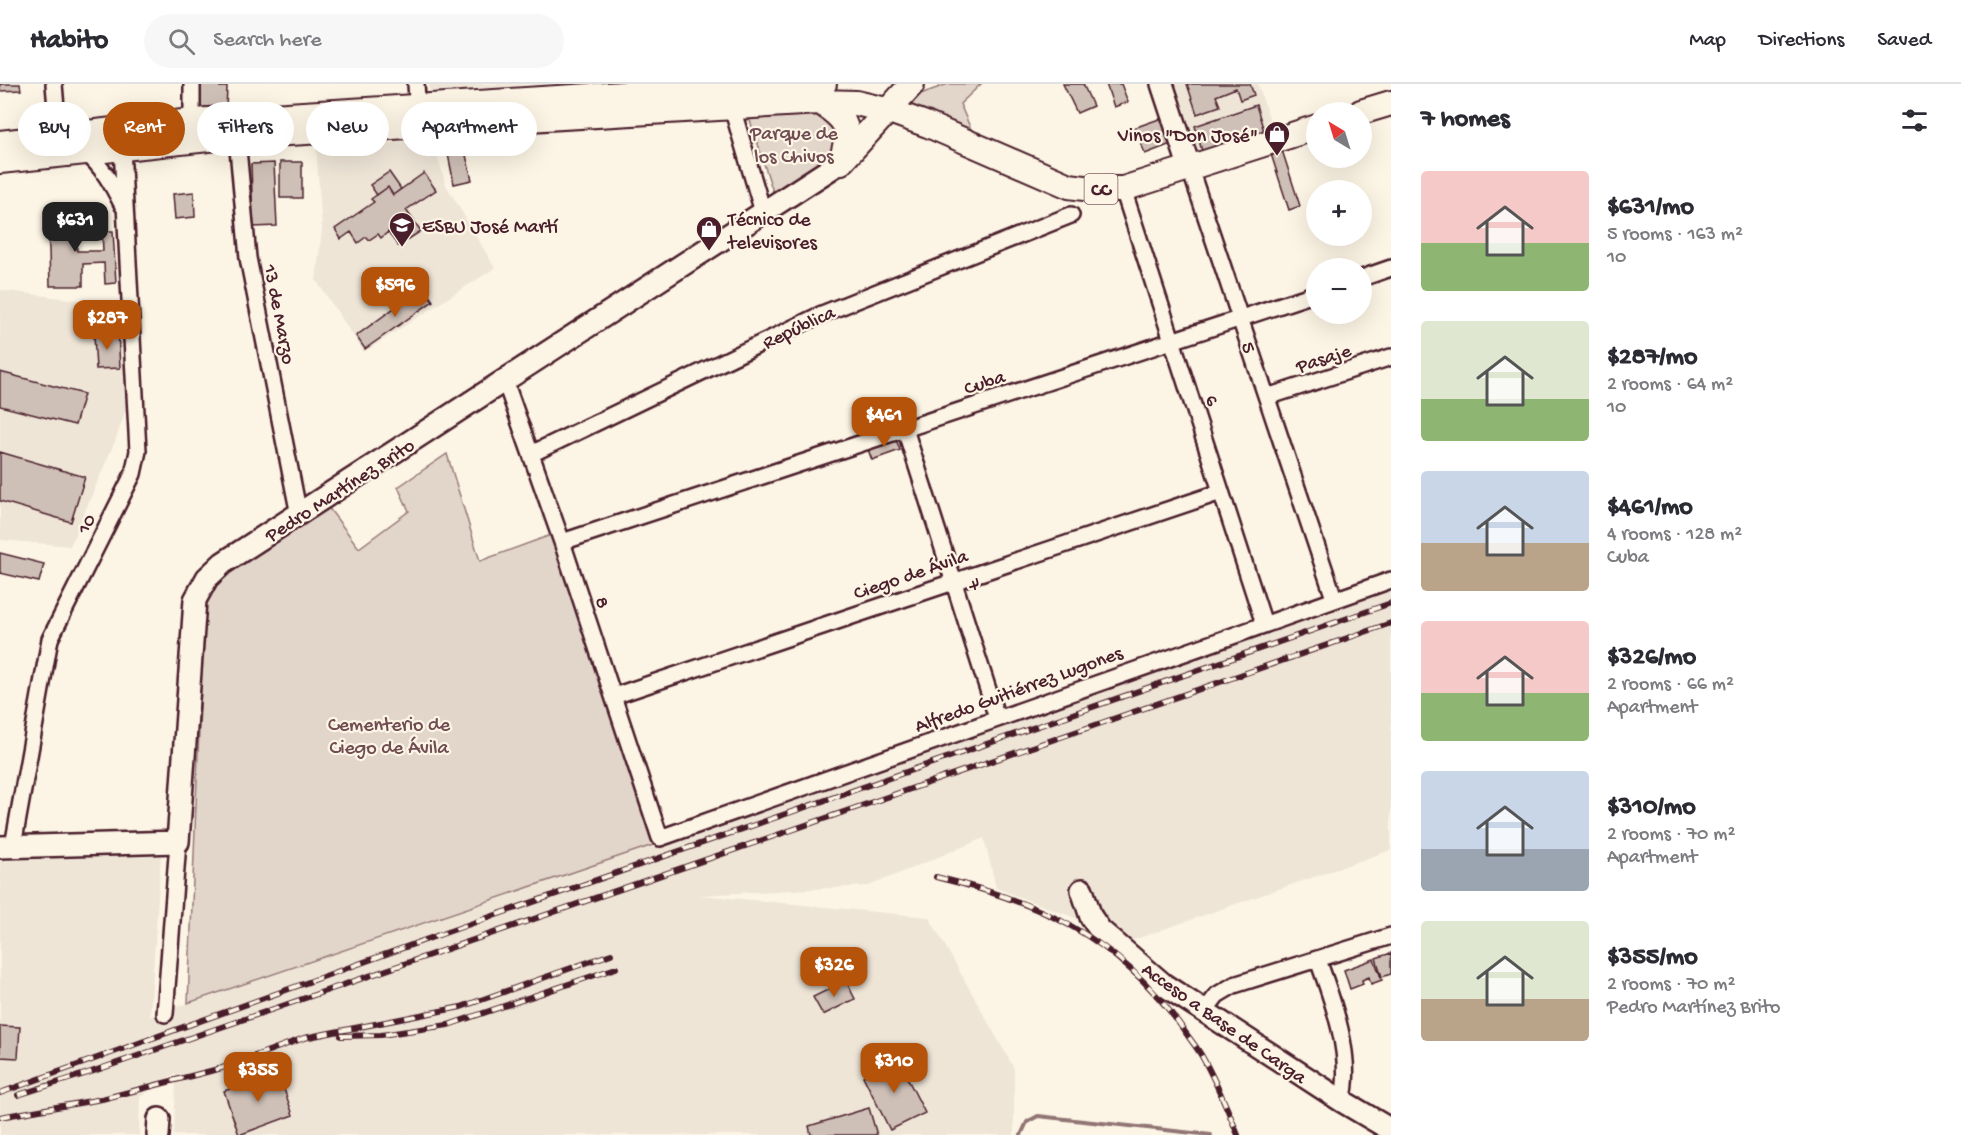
<!DOCTYPE html>
<html lang="en">
<head>
<meta charset="utf-8">
<style>
	body { margin:0; font-family:"Gochi Hand",sans-serif; background:#f7f7f7; color:#2b2b33; height:100vh; display:flex; flex-direction:column; font-size:22px; white-space:nowrap }
	* { box-sizing:border-box; margin:0 }
	p { font-size:20px; color:#7c7c81 }
	.icon { flex:none; width:33px; height:33px; fill:none; stroke:currentColor; stroke-width:2; stroke-linecap:round; stroke-linejoin:round }
	.map { position:relative; flex:1; overflow:hidden }
	.drawer { display:flex; flex-direction:column; background:#fff; width:570px }
	.drawer>* { flex:none }
	.guide { position:absolute; left:18px; top:18px; width:570px; height:54px; display:flex; gap:12px }
	.needle { width:39px; rotate:322deg }
	.buttons { position:absolute; left:1306px; top:18px; display:grid; gap:12px }
	.buttons a { display:grid; place-items:center; width:66px; height:66px; border-radius:50%; background:#fff; box-shadow:0 6px 24px #0002; font-size:30px }
	.price { position:absolute; translate:-50% -51px; padding:0 14px; border-radius:12px; background:#b45309; color:#fff; font-size:20px; line-height:39px; filter:drop-shadow(0 2px 3px #0008) }
	.price::after { content:''; position:absolute; left:50%; top:36px; width:18px; height:14px; margin-left:-9px; background:inherit; clip-path:polygon(0 0,100% 0,50% 100%) }
	.price.on { background:#222; color:#fff }
	ul { padding:0; list-style:none }
	li { display:flex; align-items:center; gap:18px; height:150px; padding:0 30px }
	li span { display:grid; place-items:center; flex:none; width:168px; height:120px; border-radius:6px; color:#555 }
	li>.icon { margin-inline-start:auto }
	span .icon { width:72px; height:72px; fill:#fffc; stroke-width:1 }
	li b { font-size:26px }
	h2 { display:flex; justify-content:space-between; align-items:center; height:72px; padding:0 30px; font-size:26px }
	.tag { padding:0 21px; border-radius:27px; background:#fff; box-shadow:0 6px 24px #0002; font-size:21px; line-height:54px }
	.tag.on { background:#b45309; color:#fff }
	header { display:flex; align-items:center; gap:36px; box-sizing:border-box; height:84px; padding:0 30px; background:#fff; border-bottom:2px solid #e1e1e2 }
	header strong { font-size:28px }
	nav { display:flex; gap:33px; margin-inline-start:auto; font-size:21px }
	.search { width:420px; height:54px; background:#f7f7f7; display:flex; align-items:center; gap:15px; box-sizing:border-box; padding:0 21px; border-radius:33px; color:#7c7c81; font-size:22px }
	main { display:flex; flex:1; min-height:0 }
	.map>svg:first-child { display:block }
	.built { fill:#eee5d7 }
	.green { fill:#e2d5ca; stroke:#967a7a; stroke-width:1.5 }
	.lines { fill:none; stroke-linecap:round; stroke-linejoin:round }
	.stream { stroke:#917474; stroke-width:4 }
	.building { fill:#cfc0b7; stroke:#4a1f2b; stroke-width:1.5 }
	.street-casing { stroke:#4a1f2b; stroke-width:20 }
	.secondary-casing { stroke:#4a1f2b; stroke-width:26 }
	.primary-casing { stroke:#4a1f2b; stroke-width:28 }
	.street { stroke:#fcf5e5; stroke-width:15 }
	.secondary { stroke:#fcf5e5; stroke-width:21 }
	.primary { stroke:#fcf5e5; stroke-width:24 }
	.rail-casing { stroke:#4a1f2b; stroke-width:6 }
	.rail { stroke:#fcf5e5; stroke-width:4; stroke-dasharray:11; stroke-linecap:butt }
	.labels { text-anchor:middle; stroke-width:4.5; stroke-linejoin:round; paint-order:stroke }
	.shield { fill:#fcf5e5; stroke:#7f5f63; stroke-width:1.5 }
	.shield-label { font-size:18px; font-weight:bold; fill:#4a1f2b }
	.park-label { font-size:20px; fill:#704c53; stroke:#fcf5e5 }
	.poi-label { font-size:20px; fill:#4a1f2b; stroke:#fcf5e5; text-anchor:start }
	.street-label { font-size:20px; fill:#4a1f2b; stroke:#fcf5e5 }
</style>
</head>
<body>
<header>
<strong>Habito</strong>
<div class="search"><svg class="icon" aria-label="search" viewBox="0 0 24 24"><circle cx="10" cy="10" r="6"/><path d="M15 15l6 6"/></svg>Search here</div>
<nav><a>Map</a><a>Directions</a><a>Saved</a></nav>
</header>
<main>
<div class="map">
<svg width="1391" height="1051" viewBox="0 0 1391 1051">
	<rect width="100%" height="100%" fill="#fcf5e5"/>
	<filter id="ink" filterUnits="userSpaceOnUse"><feTurbulence type="fractalNoise" baseFrequency=".0167" numOctaves="2"/><feDisplacementMap in="SourceGraphic" scale="12" xChannelSelector="R" yChannelSelector="G"/><feConvolveMatrix kernelMatrix="1 2 1 2 8 2 1 2 1" color-interpolation-filters="sRGB"/></filter>
	<g filter="url(#ink)">
		<path class="built" d="M429,0h105l-104,7z
			M1175,0h83l16,49 -75,25z
			M433,57l13,44 49,83 -131,84 -48,-72 6,-51 -6,-83z
			M0,206l124,16 3,101 -11,32 -46,107 -70,-6z
			M1391,505v261l-258,90 -137,-52 -12,-50 -115,48 -169,9 229,22 85,151v67h-840l2,-62 -36,24 -1,38h-139v-274l161,-7 -11,162z"/>
		<path class="green" d="M948,0h33l-21,20 13,30 -64,-30 6,-8z
			M801,25l29,7 12,22 -15,24 -53,33 -27,-84z
			M447,370l33,107 71,-26 102,310 -465,158 16,-397 7,-18 13,-11 104,-70 31,41 50,-37 -11,-24z"/>
		<g class="lines">
			<path class="stream" d="M1021,1051l6,-13 11,-6 173,19"/>
		</g>
		<path class="building" d="M0,0h20l1,6 -21,1z
			M201,0h20l-1,3h7l-1,24 -26,-1z
			M1063,0h20l10,22 -16,7z
			M1106,0h15l7,18 -14,5z
			M1187,0h63l4,11 -14,5 -4,-12 -20,8 4,10 -23,8z
			M1256,21l8,26 -62,20 -7,-25z
			M1162,34l9,26 -26,10 -6,-16 -7,2 -4,-10z
			M1282,66l18,56 -11,4 -18,-56z
			M465,67l7,29 -18,4 -6,-30z
			M280,78h22v36h-22z
			M274,79l3,63 -24,1 -2,-63z
			M389,88l12,17 -8,6 -5,-8 -11,8 -7,-10z
			M424,89l12,17 -30,20 15,21 -23,15 -10,-14 -7,6 -3,-4 -9,6 -3,-3 -8,6 -7,-11 -10,7 -6,-10 39,-27 -3,-3 17,-12 5,8z
			M194,108l1,25 -20,2 -2,-25z
			M75,130l2,37h26l-1,-20h11l3,52 -11,1 -1,-21 -21,1v22h-33l-2,-71z
			M423,203l10,14 -68,48 -9,-13z
			M118,248l2,36 -24,1 -2,-35z
			M0,288l84,22 -9,31 -75,-19z
			M895,353l5,13 -28,10 -5,-13z
			M0,368l85,25 -14,45 -71,-21z
			M0,469l44,11 -5,18 -39,-9z
			M1391,869v21l-9,3 -6,-19z
			M1374,875l8,21 -11,4 -2,-7 -7,3 1,4 -13,5 -6,-19z
			M846,897l9,18 -32,16 -10,-18z
			M0,942l20,1 -2,31 -18,-1z
			M897,974l28,55 -35,17 -27,-54z
			M278,988l15,43 -54,20 -15,-44z
			M869,1024l8,27h-66l-2,-9z"/>
		<g class="lines">
			<g class="street-casing">
				<path id="street" d="M54,0l5,60
					M416,0l2,30
					M730,17l33,111
					M236,43l12,131 51,257
					M192,45v-45
					M84,67c19,16 28,33 39,55
					M1190,85l144,429
					M1123,105l141,435
					M1362,194l29,-10
					M505,297l57,161 98,296 731,-258
					M1267,313l124,-40
					M905,345l92,289
					M531,370l291,-140 249,-99
					M562,458l755,-249
					M614,612l607,-204
					M13,762l37,-207 83,-165 5,-23 -16,-303
					M1318,876c15,41 36,99 24,141
					M1204,928l13,-17 17,-10 157,-49
					M165,930l13,-172"/>
			</g>
			<g class="secondary-casing">
				<path id="secondary" d="M1162,0l28,85
					M0,763l178,-5 17,-242 12,-22 16,-15 618,-401
					M1082,806l9,27 9,13 64,55 178,116 49,29
					M158,1051l1,-16"/>
			</g>
			<g class="primary-casing">
				<path id="primary" d="M820,18c30,20 31,26 21,60
					M1361,28l30,-9
					M0,59l192,-22 430,-27 202,-10
					M0,77l237,-25 583,-34 36,1 34,8 38,14 141,61 23,3h31l194,-62
					M841,78l71,-78"/>
			</g>
			<use href="#street" class="street"/>
			<use href="#secondary" class="secondary"/>
			<use href="#primary" class="primary"/>
			<g class="rail-casing">
				<path id="rail" d="M936,793c104,25 181,60 245,149 7,11 17,22 23,34 13,24 24,50 34,75
					M341,952l40,-1 67,-10 168,-57
					M0,1009l450,-162 941,-328
					M18,1011l73,-23 1300,-449
					M0,1033l102,-18 120,-31 82,-30 157,-31 150,-53"/>
			</g>
			<use href="#rail" class="rail"/>
		</g>
	</g>
	<defs>
		<g id="shop-pin" transform="scale(1.35)"><path d="M0 17L-7.5 6A9.5 9.5 0 1 1 7.5 6Z" fill="#4a1f2b" stroke="#fcf5e5"/><path d="M-5-2.5h2.3a2.7 3.5 0 0 1 5.4 0H5L5.5 6h-11ZM-1.5-2.5h3a1.5 2.3 0 0 0-3 0Z" fill="#fff"/></g>
		<g id="school-pin" transform="scale(1.35)"><path d="M0 17L-7.5 6A9.5 9.5 0 1 1 7.5 6Z" fill="#4a1f2b" stroke="#fcf5e5"/><path d="M0-5L7-2L0 1L-7-2ZM-4 1L0 2.5L4 1V4Q0 6-4 4Z" fill="#fff"/></g>
	</defs>
	<g fill-rule="evenodd">
		<use href="#shop-pin" x="1277" y="50"/>
		<use href="#school-pin" x="402" y="141"/>
		<use href="#shop-pin" x="709" y="145"/>
	</g>
	<g class="labels">
		<rect class="shield" x="1084.5" y="90" width="33" height="30" rx="4.5"/>
		<g class="shield-label">
			<text x="1101" y="111">CC</text>
		</g>
		<g class="park-label">
			<text x="794" y="55">Parque de<tspan x="794" dy="23">los Chivos</tspan></text>
			<text x="389" y="646">Cementerio de<tspan x="389" dy="23">Ciego de Ávila</tspan></text>
		</g>
		<g class="poi-label">
			<text x="1258" y="57" text-anchor="end">Vinos "Don José"</text>
			<text x="728" y="141">Técnico de<tspan x="728" dy="23">televisores</tspan></text>
			<text x="422" y="148">ESBU José Martí</text>
		</g>
		<g class="street-label">
			<text transform="translate(281 230) rotate(79)" y="7">13 de Marzo</text>
			<text transform="translate(798 242) rotate(-25)" y="7">República</text>
			<text transform="translate(1250 263) rotate(71)" y="7">5</text>
			<text transform="translate(1323 273) rotate(-18)" y="7">Pasaje</text>
			<text transform="translate(984 297) rotate(-18)" y="7">Cuba</text>
			<text transform="translate(1214 316) rotate(73)" y="7">6</text>
			<text transform="translate(339 405) rotate(-33)" y="7">Pedro Martínez Brito</text>
			<text transform="translate(85 439) rotate(-63)" y="7">10</text>
			<text transform="translate(910 489) rotate(-19)" y="7">Ciego de Ávila</text>
			<text transform="translate(976 500) rotate(72)" y="7">7</text>
			<text transform="translate(604 518) rotate(71)" y="7">8</text>
			<text transform="translate(1018 604) rotate(-20)" y="7">Alfredo Guitiérrez Lugones</text>
			<text transform="translate(1225 938) rotate(35)" y="7">Acceso a Base de Carga</text>
		</g>
	</g>
</svg>
<div class="buttons">
<a><svg class="needle" viewBox="-14 -14 28 28"><path d="M0-13l5 13h-10z" fill="#e53935"/><path d="M0 13l5-13h-10z" fill="#7c7c81"/></svg></a>
<a>+</a>
<a>−</a>
</div>
<b class="price on" style="left:75px;top:169px">$631</b>
<b class="price" style="left:395px;top:234px">$596</b>
<b class="price" style="left:107px;top:267px">$287</b>
<b class="price" style="left:884px;top:364px">$461</b>
<b class="price" style="left:834px;top:914px">$326</b>
<b class="price" style="left:894px;top:1010px">$310</b>
<b class="price" style="left:258px;top:1019px">$355</b>
<div class="guide">
<a class="tag">Buy</a>
<a class="tag on">Rent</a>
<a class="tag">Filters</a>
<a class="tag">New</a>
<a class="tag">Apartment</a>
</div>
</div>
<section class="drawer">
<h2>7 homes<svg class="icon" aria-label="filters" viewBox="0 0 24 24"><path d="M4 7h16M4 17h16"/><circle cx="9" cy="7" r="2"/><circle cx="15" cy="17" r="2"/></svg></h2>
<ul>
<li><span style="background:linear-gradient(#f6c9c9 60%,#8fb573 0)"><svg class="icon" aria-label="home" viewBox="0 0 24 24"><path d="M3 11l9-7 9 7M6 9v11h12V9"/></svg></span><div><b>$631/mo</b><p>5 rooms · 163 m²</p><p>10</p></div></li>
<li><span style="background:linear-gradient(#dfe7d0 65%,#8fb573 0)"><svg class="icon" aria-label="home" viewBox="0 0 24 24"><path d="M3 11l9-7 9 7M6 9v11h12V9"/></svg></span><div><b>$287/mo</b><p>2 rooms · 64 m²</p><p>10</p></div></li>
<li><span style="background:linear-gradient(#c9d6e8 60%,#b9a48a 0)"><svg class="icon" aria-label="home" viewBox="0 0 24 24"><path d="M3 11l9-7 9 7M6 9v11h12V9"/></svg></span><div><b>$461/mo</b><p>4 rooms · 128 m²</p><p>Cuba</p></div></li>
<li><span style="background:linear-gradient(#f6c9c9 60%,#8fb573 0)"><svg class="icon" aria-label="home" viewBox="0 0 24 24"><path d="M3 11l9-7 9 7M6 9v11h12V9"/></svg></span><div><b>$326/mo</b><p>2 rooms · 66 m²</p><p>Apartment</p></div></li>
<li><span style="background:linear-gradient(#c9d6e8 65%,#9aa5b1 0)"><svg class="icon" aria-label="home" viewBox="0 0 24 24"><path d="M3 11l9-7 9 7M6 9v11h12V9"/></svg></span><div><b>$310/mo</b><p>2 rooms · 70 m²</p><p>Apartment</p></div></li>
<li><span style="background:linear-gradient(#dfe7d0 65%,#b9a48a 0)"><svg class="icon" aria-label="home" viewBox="0 0 24 24"><path d="M3 11l9-7 9 7M6 9v11h12V9"/></svg></span><div><b>$355/mo</b><p>2 rooms · 70 m²</p><p>Pedro Martínez Brito</p></div></li>
</ul>
</section>
</main>
</body>
</html>
